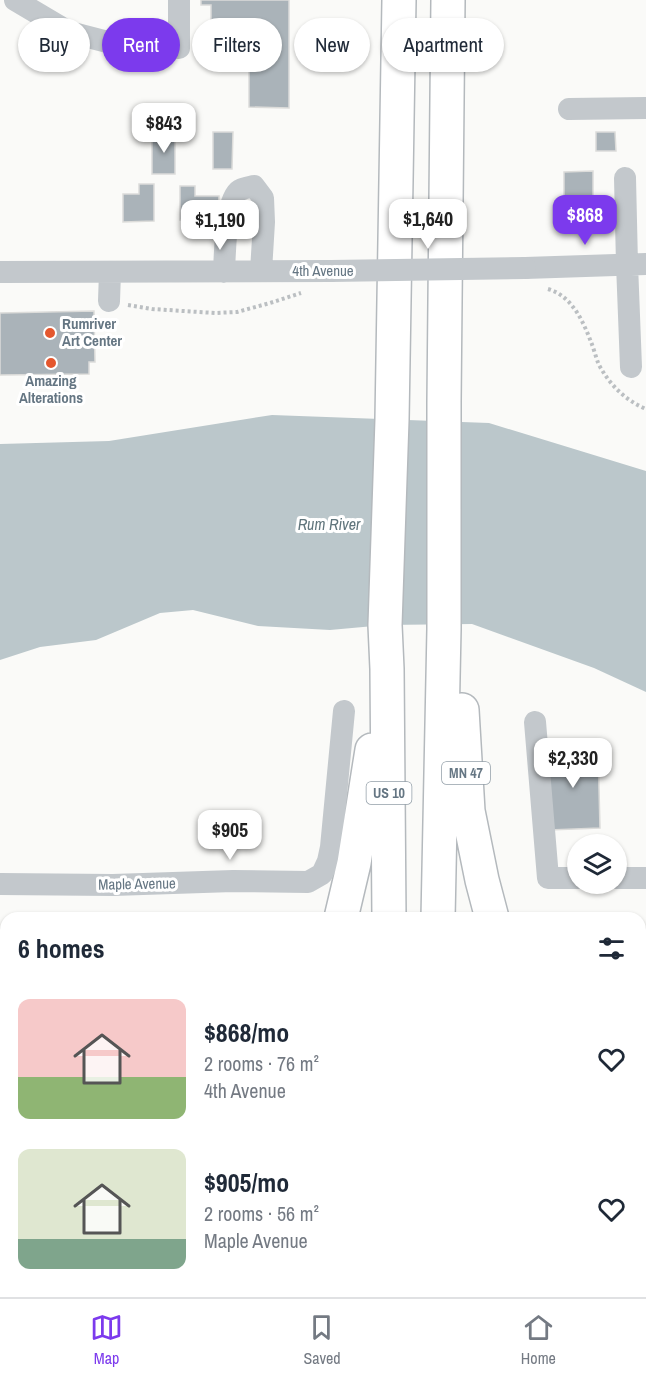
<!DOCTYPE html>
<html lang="en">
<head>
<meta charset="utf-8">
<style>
	body { margin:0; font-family:"Archivo Narrow",sans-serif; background:#f6f6f7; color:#1f2937; height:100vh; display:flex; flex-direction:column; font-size:22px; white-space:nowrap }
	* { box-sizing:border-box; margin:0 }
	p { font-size:20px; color:#747a83 }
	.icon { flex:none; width:33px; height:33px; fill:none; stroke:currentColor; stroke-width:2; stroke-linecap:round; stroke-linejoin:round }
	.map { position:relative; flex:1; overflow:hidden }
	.sheet { position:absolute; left:0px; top:912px; width:646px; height:386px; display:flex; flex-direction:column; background:#fff; border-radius:18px 18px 0 0; box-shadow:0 2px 4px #0004 }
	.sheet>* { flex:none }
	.banner { position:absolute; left:18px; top:18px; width:610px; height:54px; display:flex; gap:12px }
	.controls { position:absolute; left:567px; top:834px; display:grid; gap:12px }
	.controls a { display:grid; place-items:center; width:60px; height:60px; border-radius:50%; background:#fff; box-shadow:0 2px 4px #0004; font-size:30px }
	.price { position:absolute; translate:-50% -51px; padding:0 14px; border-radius:12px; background:#fff; color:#222; font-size:20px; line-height:39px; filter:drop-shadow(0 2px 3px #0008) }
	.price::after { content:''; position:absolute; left:50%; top:36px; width:18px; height:14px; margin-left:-9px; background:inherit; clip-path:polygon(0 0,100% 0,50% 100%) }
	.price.on { background:#7c3aed; color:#fff }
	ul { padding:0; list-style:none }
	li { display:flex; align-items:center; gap:18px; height:150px; padding:0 18px }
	li span { display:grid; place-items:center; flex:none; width:168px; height:120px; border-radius:12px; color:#555 }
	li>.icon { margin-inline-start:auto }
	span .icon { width:72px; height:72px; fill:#fffc; stroke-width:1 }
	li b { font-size:26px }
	h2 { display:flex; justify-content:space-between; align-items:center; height:72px; padding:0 18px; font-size:26px }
	.chip { padding:0 21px; border-radius:27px; background:#fff; box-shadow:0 2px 4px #0004; font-size:21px; line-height:54px }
	.chip.on { background:#7c3aed; color:#fff }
	.dock { display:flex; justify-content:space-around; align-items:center; height:84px; border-top:2px solid #e0e1e3; background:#fff; font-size:16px; color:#747a83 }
	.dock a { display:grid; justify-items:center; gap:3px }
	.dock .on { color:#7c3aed }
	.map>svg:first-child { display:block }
	.water { fill:#bbc7cb }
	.building { fill:#aab3b9; stroke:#dcdcda; stroke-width:1.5 }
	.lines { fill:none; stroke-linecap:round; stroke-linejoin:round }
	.major-casing { stroke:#b5babe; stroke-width:32 }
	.highway-casing { stroke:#b4b9bd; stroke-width:36 }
	.path { stroke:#bbbfc2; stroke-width:4; stroke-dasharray:3 3; stroke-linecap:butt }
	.minor { stroke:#c3c8cc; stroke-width:22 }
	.major { stroke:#fff; stroke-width:28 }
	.highway { stroke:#fff; stroke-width:33 }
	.highway-bridge-casing { stroke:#b4b9bd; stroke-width:36; stroke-linecap:butt }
	.minor-bridge { stroke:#c3c8cc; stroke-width:22 }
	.highway-bridge { stroke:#fff; stroke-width:33 }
	.poi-dot { fill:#e4572e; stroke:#fff; stroke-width:2 }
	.labels { text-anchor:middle; stroke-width:6; stroke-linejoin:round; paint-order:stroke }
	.shield { fill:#fff; stroke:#939fa8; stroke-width:1.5 }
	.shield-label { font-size:14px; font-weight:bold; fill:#657683 }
	.street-label { font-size:15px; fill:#657683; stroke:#fff }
	.poi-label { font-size:15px; font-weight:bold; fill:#657683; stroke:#fff; text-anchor:start }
	.water-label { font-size:16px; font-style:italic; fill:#60757c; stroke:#fff }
</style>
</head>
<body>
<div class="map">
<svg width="646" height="1297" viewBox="0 0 646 1297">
	<rect width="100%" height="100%" fill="#fafaf8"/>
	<path class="water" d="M272,415l217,8 157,48v221l-52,-24 -122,-44 -87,1 -55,5 -72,-4 -65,-16 -33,3 -64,27 -56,7 -40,13v-216l109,-3z"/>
	<path class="building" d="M201,0h88v108l-40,-1v-53h-38v-49h-10z
		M213,132h20l-1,37h-19z
		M596,132h19l1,19h-20z
		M152,135h23v39h-23z
		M593,171v56h-29v-55z
		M139,184h15v37l-31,1v-28h16z
		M180,186h15v10h24l-1,18h-16v6h-22z
		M94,311l1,51h-6v12l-89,1v-62z
		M598,748l2,80 -51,2 -3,-81z"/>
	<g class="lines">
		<g class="major-casing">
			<path id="major" d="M0,1275h6"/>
		</g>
		<g class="highway-casing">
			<path id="highway" d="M462,710l6,101 14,69 10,38
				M341,918l13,-55 18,-113
				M389,918l-2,-249 -2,-44 7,-205 7,-420
				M438,918l6,-289v-227l4,-402
				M159,1292l43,5
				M534,1292l3,5
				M442,1297l4,-5"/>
		</g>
		<path class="path" d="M548,289c24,7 35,32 43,53 3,7 5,16 8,23 11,20 26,35 47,44
			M128,305l24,4 63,4 22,-1 33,-9 31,-10"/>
		<path class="minor" d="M15,0l54,32 54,14 56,2v-48
			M569,109l77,-1
			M625,178l2,86 4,103
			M525,268l121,-4
			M0,272l331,-1
			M224,272c1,-17 1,-73 16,-82 4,-2 10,-3 14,-4l9,12 1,24 -3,49
			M109,301l1,-29
			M535,722l13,156h30
			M616,878h30
			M0,884l113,1 120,-4 75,1 14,-8 6,-13 3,-14 13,-136
			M0,1079h6"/>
		<use href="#major" class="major"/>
		<use href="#highway" class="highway"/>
		<g class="highway-bridge-casing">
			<path id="highway-bridge" d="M378,1293l20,4"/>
		</g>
		<path class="minor-bridge" d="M331,271l194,-3"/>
		<use href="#highway-bridge" class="highway-bridge"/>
	</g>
	<g class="poi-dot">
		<circle cx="50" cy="333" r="6"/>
		<circle cx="51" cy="363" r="6"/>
	</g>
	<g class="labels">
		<g class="shield">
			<rect x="442" y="762" width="48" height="22" rx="4.5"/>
			<rect x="366.5" y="782" width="45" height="22" rx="4.5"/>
		</g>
		<g class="shield-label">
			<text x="466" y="778">MN 47</text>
			<text x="389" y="798">US 10</text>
		</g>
		<g class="street-label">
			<text x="323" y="276">4th Avenue</text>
			<text transform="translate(137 884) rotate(-1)" y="5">Maple Avenue</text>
		</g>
		<g class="poi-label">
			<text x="62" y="329">Rumriver<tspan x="62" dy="17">Art Center</tspan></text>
			<text x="51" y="386" text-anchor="middle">Amazing<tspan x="51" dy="17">Alterations</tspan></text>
		</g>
		<g class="water-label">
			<text x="329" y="530">Rum River</text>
		</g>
	</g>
</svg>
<div class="controls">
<a><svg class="icon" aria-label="layers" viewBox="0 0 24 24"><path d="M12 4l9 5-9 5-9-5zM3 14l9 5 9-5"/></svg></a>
</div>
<b class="price" style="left:164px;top:154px">$843</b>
<b class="price on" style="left:585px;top:246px">$868</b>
<b class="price" style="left:428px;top:250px">$1,640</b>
<b class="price" style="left:220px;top:251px">$1,190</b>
<b class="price" style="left:573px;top:789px">$2,330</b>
<b class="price" style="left:230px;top:861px">$905</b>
<div class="banner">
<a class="chip">Buy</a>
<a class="chip on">Rent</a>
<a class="chip">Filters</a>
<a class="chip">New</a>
<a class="chip">Apartment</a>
</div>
<section class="sheet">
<h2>6 homes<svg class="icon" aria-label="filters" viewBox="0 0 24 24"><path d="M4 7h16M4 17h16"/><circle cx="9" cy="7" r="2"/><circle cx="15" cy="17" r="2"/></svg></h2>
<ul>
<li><span style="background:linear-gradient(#f6c9c9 65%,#8fb573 0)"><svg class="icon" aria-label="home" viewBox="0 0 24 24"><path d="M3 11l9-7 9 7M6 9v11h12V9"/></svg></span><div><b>$868/mo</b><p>2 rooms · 76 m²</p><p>4th Avenue</p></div><svg class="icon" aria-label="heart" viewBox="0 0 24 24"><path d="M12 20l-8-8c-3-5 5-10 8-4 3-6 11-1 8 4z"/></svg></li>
<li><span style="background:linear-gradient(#dfe7d0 75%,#7fa58c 0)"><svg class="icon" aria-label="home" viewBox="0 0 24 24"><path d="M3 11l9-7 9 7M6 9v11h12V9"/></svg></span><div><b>$905/mo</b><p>2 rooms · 56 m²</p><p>Maple Avenue</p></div><svg class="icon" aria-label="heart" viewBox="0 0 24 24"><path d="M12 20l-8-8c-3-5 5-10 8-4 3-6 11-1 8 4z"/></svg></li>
</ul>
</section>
</div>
<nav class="dock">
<a class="on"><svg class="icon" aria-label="map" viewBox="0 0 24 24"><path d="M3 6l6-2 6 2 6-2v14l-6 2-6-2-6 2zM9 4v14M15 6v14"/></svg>Map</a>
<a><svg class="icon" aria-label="saved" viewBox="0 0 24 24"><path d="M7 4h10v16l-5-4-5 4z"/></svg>Saved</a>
<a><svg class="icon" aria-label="home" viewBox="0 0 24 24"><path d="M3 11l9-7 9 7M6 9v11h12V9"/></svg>Home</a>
</nav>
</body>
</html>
